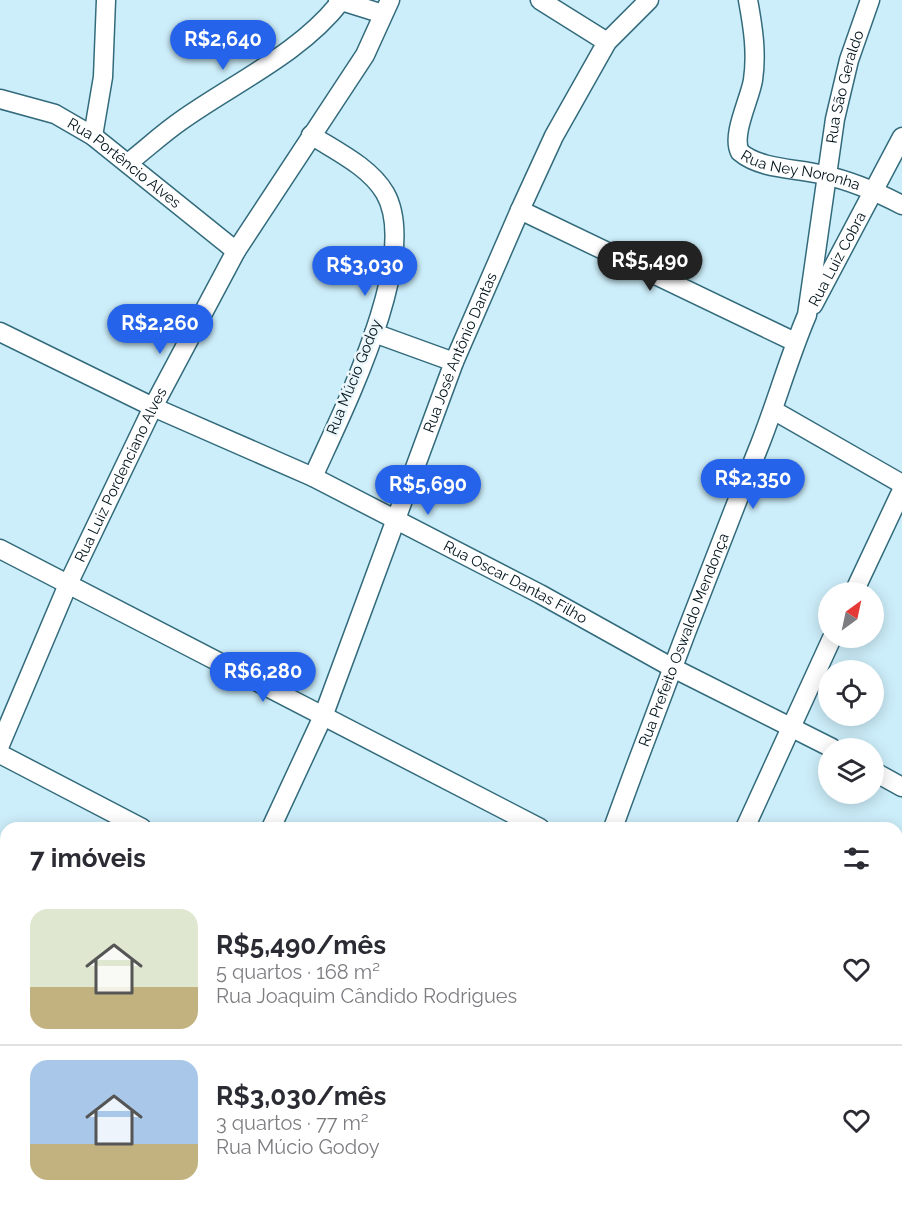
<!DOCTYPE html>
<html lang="pt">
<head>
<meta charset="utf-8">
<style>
	body { margin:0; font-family:Raleway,sans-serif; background:#f7f7f7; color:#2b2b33; height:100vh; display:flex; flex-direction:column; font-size:22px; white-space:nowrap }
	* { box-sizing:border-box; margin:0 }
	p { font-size:20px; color:#7c7c81 }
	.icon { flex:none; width:33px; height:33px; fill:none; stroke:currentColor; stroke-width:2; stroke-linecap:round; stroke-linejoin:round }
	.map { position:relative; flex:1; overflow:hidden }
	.panel { position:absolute; left:0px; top:822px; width:903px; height:384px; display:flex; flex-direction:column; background:#fff; border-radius:18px 18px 0 0; box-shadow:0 3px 15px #0003 }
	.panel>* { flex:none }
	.needle { width:39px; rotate:33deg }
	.fabs { position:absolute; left:818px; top:582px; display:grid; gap:12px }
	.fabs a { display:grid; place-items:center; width:66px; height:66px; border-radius:50%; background:#fff; box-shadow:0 3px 15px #0003; font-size:30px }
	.price { position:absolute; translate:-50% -51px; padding:0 14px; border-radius:21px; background:#2563eb; color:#fff; font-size:20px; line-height:39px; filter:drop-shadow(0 2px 3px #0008) }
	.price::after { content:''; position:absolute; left:50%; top:36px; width:18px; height:14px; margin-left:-9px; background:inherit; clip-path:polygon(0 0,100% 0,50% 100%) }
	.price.on { background:#222; color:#fff }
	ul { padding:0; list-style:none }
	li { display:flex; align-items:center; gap:18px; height:150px; padding:0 30px }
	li+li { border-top:2px solid #e1e1e2 }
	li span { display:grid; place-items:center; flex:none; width:168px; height:120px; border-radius:18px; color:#555 }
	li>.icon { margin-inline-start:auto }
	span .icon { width:72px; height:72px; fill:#fffc; stroke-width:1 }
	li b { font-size:26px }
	h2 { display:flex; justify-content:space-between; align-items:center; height:72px; padding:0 30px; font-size:26px }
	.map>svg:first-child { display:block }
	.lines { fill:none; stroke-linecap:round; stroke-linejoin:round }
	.street-casing { stroke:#336b7c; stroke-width:21 }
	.secondary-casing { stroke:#336b7c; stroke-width:28 }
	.street { stroke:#fff; stroke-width:18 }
	.secondary { stroke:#fff; stroke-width:26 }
	.labels { text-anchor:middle; stroke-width:5; stroke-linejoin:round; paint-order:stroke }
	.street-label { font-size:15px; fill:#00131a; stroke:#ecf7fb }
</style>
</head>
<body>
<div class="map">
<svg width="902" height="1206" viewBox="0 0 902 1206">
	<rect width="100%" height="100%" fill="#cceefa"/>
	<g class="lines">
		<g class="street-casing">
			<g id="street">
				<path d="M338,0l45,14"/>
				<path d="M540,0l67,42"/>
				<path id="s1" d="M748,0c5,27 9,53 5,80 -3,19 -22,55 -13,72 21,18 58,16 84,23 28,6 53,17 78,30"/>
				<path id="s2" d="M0,99l55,15 38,22 143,115"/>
				<path d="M311,135c25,16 59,32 74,58 37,64 -44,221 -72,284"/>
				<path d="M93,136l10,-59 3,-77"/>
				<path d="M128,163c18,-14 35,-30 54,-43 52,-37 119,-67 159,-119"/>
				<path d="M520,210l275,132"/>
				<path id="s3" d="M813,305l89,-168"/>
				<path id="s4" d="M0,332l153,75 160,70 227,117 131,73 161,81"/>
				<path d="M374,333l80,29"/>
				<path d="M773,410l129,74"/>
				<path d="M0,549l540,279"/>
				<path d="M854,592l48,-102"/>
				<path id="s5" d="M0,745l69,-163 84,-175 83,-156 129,-196 25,-55"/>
				<path d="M0,754l142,74"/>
				<path d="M873,771l29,16"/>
				<path id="s6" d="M271,828l53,-114 130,-352 66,-152 34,-74 53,-94 42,-42"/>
				<path id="s7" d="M613,828c47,-129 96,-257 147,-384 17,-43 29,-87 47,-129l28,-196 14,-59 21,-60"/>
				<path d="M745,828l87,-190"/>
				<path d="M897,1002l5,2"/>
				<path d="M0,1144l6,-6"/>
				<path d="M0,1164l6,6"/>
				<path d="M39,1200l6,6"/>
				<path d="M666,1200l12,6"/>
			</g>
		</g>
		<g class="secondary-casing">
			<path id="secondary" d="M897,934l5,-9
				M756,1206l3,-6"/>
		</g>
		<use href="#street" class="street"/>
		<use href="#secondary" class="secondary"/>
	</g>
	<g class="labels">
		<g class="street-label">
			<text dy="5" stroke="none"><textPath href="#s7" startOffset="780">Rua São Geraldo</textPath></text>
			<text dy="5" stroke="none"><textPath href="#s2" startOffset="142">Rua Portêncio Alves</textPath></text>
			<text dy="5" stroke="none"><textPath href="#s1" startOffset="219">Rua Ney Noronha</textPath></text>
			<text dy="5" stroke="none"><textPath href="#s3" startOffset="52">Rua Luiz Cobra</textPath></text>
			<text dy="5" stroke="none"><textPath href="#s6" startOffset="512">Rua José Antônio Dantas</textPath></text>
			<text transform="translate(354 377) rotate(-68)" y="5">Rua Múcio Godoy</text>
			<text dy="5" stroke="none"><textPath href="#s5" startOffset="296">Rua Luiz Pordenciano Alves</textPath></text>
			<text dy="5" stroke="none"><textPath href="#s4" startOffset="573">Rua Oscar Dantas Filho</textPath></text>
			<text dy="5" stroke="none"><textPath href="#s7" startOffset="201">Rua Prefeito Oswaldo Mendonça</textPath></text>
		</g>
	</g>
</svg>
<div class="fabs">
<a><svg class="needle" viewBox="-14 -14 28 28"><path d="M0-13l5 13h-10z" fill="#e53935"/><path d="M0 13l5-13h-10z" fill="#7c7c81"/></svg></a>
<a><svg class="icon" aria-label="locate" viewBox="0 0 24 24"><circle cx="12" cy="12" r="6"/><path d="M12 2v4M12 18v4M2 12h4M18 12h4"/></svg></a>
<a><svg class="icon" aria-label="layers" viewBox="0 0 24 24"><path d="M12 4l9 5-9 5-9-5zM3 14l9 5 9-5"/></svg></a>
</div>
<b class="price" style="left:223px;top:71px">R$2,640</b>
<b class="price on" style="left:650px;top:292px">R$5,490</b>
<b class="price" style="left:365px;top:297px">R$3,030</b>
<b class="price" style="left:160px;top:355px">R$2,260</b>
<b class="price" style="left:753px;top:510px">R$2,350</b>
<b class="price" style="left:428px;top:516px">R$5,690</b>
<b class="price" style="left:263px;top:703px">R$6,280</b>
<section class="panel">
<h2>7 imóveis<svg class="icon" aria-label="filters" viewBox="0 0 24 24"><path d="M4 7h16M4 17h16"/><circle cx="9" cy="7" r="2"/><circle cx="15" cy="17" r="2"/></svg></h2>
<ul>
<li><span style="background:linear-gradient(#dfe7d0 65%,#c2b280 0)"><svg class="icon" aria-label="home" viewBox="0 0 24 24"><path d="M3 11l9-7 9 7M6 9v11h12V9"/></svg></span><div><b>R$5,490/mês</b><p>5 quartos · 168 m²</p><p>Rua Joaquim Cândido Rodrigues</p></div><svg class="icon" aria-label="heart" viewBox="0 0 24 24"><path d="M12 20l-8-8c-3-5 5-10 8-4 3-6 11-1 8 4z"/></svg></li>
<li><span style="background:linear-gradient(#a9c7e8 70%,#c2b280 0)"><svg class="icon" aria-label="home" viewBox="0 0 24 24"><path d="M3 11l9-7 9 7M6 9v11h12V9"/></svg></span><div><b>R$3,030/mês</b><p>3 quartos · 77 m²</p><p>Rua Múcio Godoy</p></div><svg class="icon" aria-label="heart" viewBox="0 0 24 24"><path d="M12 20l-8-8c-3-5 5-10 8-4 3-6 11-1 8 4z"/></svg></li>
</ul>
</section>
</div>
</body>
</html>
